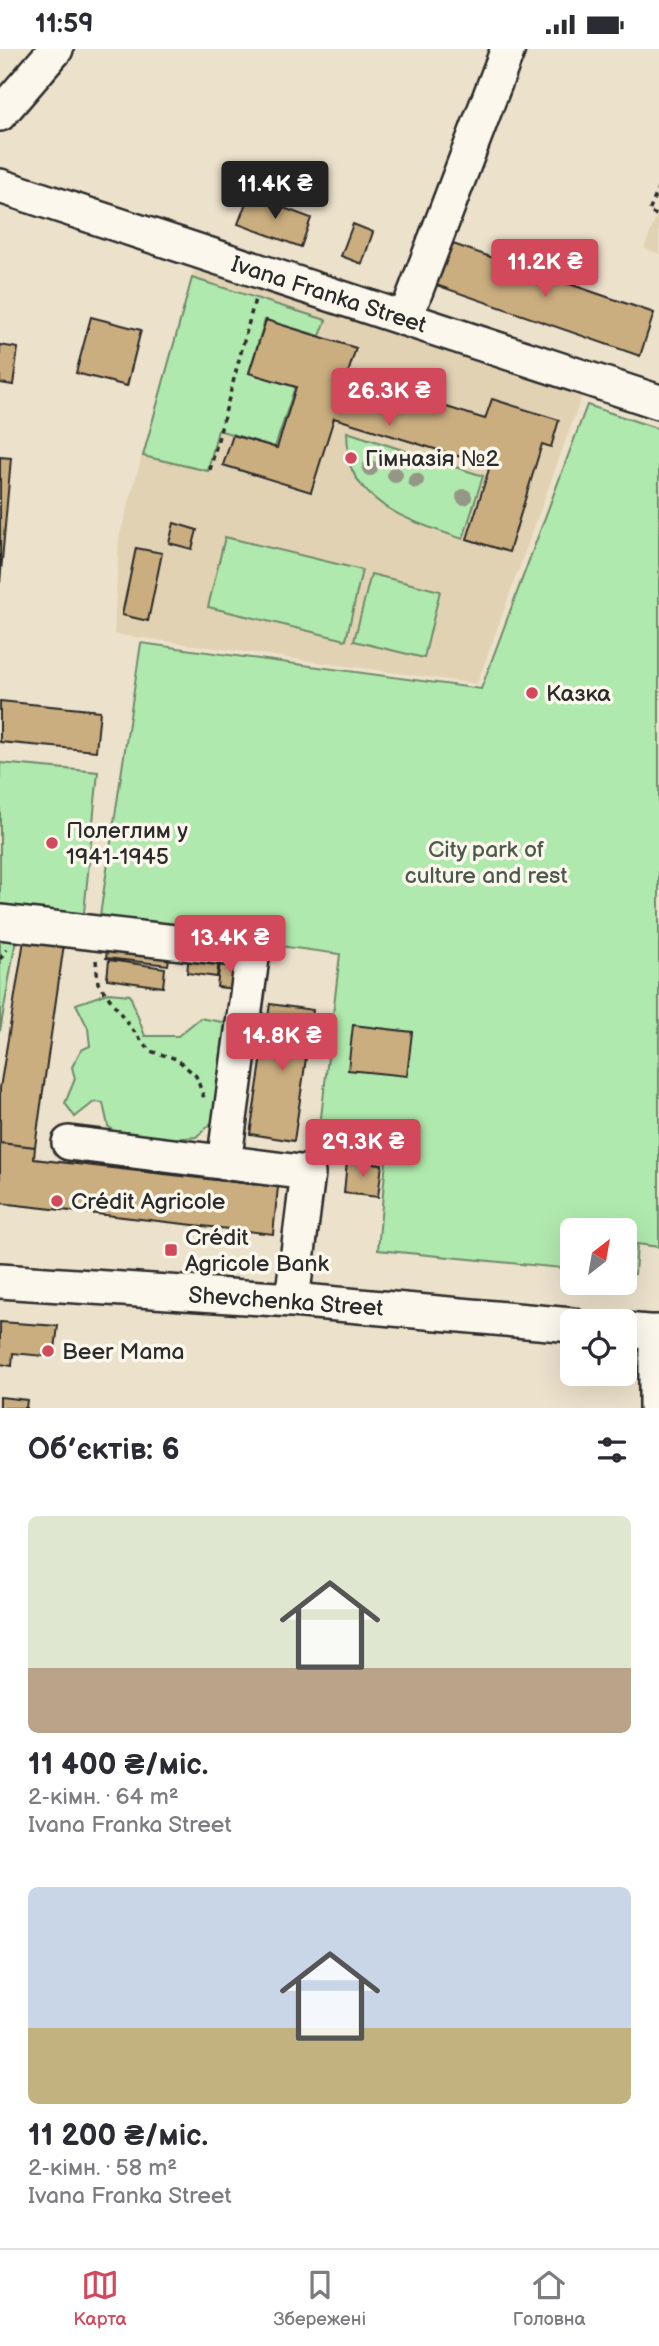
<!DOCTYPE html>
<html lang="uk">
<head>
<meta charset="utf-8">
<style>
	body { margin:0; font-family:"Balsamiq Sans",sans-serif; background:#f7f7f7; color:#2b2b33; height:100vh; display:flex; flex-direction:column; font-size:26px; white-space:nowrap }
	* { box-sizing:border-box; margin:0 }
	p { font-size:23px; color:#7c7c81 }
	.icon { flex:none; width:38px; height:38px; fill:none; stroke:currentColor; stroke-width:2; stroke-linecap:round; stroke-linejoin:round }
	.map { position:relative; height:1359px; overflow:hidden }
	.sheet { display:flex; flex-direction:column; background:#fff; flex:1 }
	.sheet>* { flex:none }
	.needle { width:46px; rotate:31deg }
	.fabs { position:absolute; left:560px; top:1169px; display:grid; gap:14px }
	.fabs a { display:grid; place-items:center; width:77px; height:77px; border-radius:10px; background:#fff; box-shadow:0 7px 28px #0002; font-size:35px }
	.price { position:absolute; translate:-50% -60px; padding:0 16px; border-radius:7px; background:#d1495b; color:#fff; font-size:23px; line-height:46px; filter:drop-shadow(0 2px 4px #0008) }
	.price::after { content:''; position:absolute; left:50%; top:42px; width:21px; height:16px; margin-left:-10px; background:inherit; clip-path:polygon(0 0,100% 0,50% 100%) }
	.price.on { background:#222; color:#fff }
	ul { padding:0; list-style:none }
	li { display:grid; align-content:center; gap:14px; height:371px; padding:0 28px }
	li span { display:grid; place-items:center; height:217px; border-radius:10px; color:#555 }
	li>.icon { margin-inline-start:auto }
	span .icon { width:126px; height:126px; fill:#fffc; stroke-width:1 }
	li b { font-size:30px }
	h2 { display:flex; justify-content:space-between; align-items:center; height:84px; padding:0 28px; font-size:30px }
	.status { display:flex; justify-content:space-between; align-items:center; height:49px; padding:0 35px; background:#fff; direction:ltr }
	.status svg { height:19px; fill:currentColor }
	.tab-bar { display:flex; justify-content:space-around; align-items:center; height:98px; border-top:2px solid #e1e1e2; background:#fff; font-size:19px; color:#7c7c81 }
	.tab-bar a { display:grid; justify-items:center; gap:4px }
	.tab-bar .on { color:#d1495b }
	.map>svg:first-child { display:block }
	.built { fill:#e2d2b4 }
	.green { fill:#b0e9ad; stroke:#6e8a6c; stroke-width:2 }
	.building { fill:#caae7f; stroke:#2b2b2b; stroke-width:2 }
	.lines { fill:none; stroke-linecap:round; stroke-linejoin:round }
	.minor-casing { stroke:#2b2b2b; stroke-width:38 }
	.path { stroke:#2b2b2b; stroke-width:3.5; stroke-dasharray:5 5; stroke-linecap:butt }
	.minor { stroke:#fbf7ec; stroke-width:33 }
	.tree { fill:#949785 }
	.poi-dot { fill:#d1495b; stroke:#fbf7ec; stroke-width:2.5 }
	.labels { text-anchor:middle; stroke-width:7; stroke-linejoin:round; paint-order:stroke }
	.street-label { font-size:23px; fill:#2b2b2b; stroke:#fbf7ec }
	.poi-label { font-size:23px; fill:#2b2b2b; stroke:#fbf7ec; text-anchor:start }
	.park-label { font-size:23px; fill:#4c5a4c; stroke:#fbf7ec }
</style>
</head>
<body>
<div class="status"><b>11:59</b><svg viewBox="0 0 49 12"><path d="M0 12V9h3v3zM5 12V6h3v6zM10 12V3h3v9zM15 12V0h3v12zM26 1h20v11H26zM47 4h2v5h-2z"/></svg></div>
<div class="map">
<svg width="659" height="1359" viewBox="0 0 659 1359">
	<rect width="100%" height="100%" fill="#ece1cb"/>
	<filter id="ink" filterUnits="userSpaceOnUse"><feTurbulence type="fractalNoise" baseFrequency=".0143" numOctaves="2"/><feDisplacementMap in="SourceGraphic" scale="14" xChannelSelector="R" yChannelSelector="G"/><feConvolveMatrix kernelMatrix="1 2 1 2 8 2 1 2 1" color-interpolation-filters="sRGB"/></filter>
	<g filter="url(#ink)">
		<path class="built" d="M659,162v43l-15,-6z
			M199,202l389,128 -111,305 -363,-50 5,-96z"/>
		<path class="green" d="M192,229l134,42 -6,16 -55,-16 -16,52 46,15 -20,60 -57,-17 -10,41 -65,-15z
			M587,356l72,24v818l-22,-3 -2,30h-10v-44h-53v39l-194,-19 8,-90 -69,-8 23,-198 -241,-32 42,-279 340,46z
			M347,383l136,44 -20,63c-39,-13 -92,-28 -111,-69 -5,-11 -4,-26 -5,-38z
			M225,488l137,33 -16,70 -138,-33z
			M371,525l69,17 -16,67 -70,-17z
			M0,714l98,9 -15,151 -83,-10z
			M0,876l18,3 -18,103z
			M108,944l22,2 15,41h33l22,-18 28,5 -7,92 -25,22 -70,6 -18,-17 -5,-23 -9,-1 -19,15 -10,-14 10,-24 -3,-12 9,-17 9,-4 -2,-18 -12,-24z"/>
		<path class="building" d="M249,146l62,23 -10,29 -63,-23z
			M353,175l20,8 -11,32 -21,-8z
			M450,194l204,70 -14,43 -204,-71z
			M91,268l50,13 -14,56 -51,-13z
			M266,271l90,28 -9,28 138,43 7,-20 67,21 -8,27 -9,-3 -33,108 -42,-13 23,-73 -156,-48 -23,74 -88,-27 10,-30 44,13 19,-61 -47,-14z
			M0,296l18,3 -5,37 -13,-2z
			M0,408l11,1 -11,125z
			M174,474l23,7 -5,19 -23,-6z
			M136,499l26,5 -14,68 -26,-6z
			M0,652l100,10 -4,40 -96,-9z
			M24,891l40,4 -29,203 -35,-4v-55z
			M108,895l62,8 -2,13 -62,-7z
			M189,906l30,4 -2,18 -30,-4z
			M109,911l56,8 -2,19 -56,-8z
			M220,912l23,3 -3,26 -23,-3z
			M270,955l43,6 -19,131 -44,-7z
			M353,976l59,7 -5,44 -59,-6z
			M0,1094l35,4 -1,12 244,28 -5,47 -273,-31z
			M347,1112l35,3 -4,33 -34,-4z
			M0,1273l58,4 -4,31 -41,-4 -1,13 -12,-2z
			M0,1348l27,3 -1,8h-26z"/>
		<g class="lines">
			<g class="minor-casing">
				<path id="minor" d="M0,65l56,-65
					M0,137l659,216
					M405,270l103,-270
					M0,873l253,29 -29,212
					M69,1094l239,30 -16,127
					M0,1232l292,19 280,25
					M625,1281l34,3
					M656,1359v-76"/>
			</g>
			<path class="path" d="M659,138l-10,25 10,4
				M210,421l45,-171
				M0,910l7,-10
				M96,911l2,23 34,46 18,22 27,8 19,17 8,22"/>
			<use href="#minor" class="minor"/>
		</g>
		<g class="tree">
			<circle cx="370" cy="419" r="8"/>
			<circle cx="395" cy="426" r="8"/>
			<circle cx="416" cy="432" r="8"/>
			<circle cx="464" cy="448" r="8"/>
		</g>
	</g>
	<g class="poi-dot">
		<circle cx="351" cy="409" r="7"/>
		<circle cx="532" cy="644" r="7"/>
		<circle cx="52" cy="794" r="7"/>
		<circle cx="57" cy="1152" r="7"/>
		<rect x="164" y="1194" width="14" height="14" rx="3.5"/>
		<circle cx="48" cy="1302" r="7"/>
	</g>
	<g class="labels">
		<g class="street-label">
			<text transform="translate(329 245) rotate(18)" y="8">Ivana Franka Street</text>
			<text transform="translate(286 1252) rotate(4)" y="8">Shevchenka Street</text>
		</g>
		<g class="poi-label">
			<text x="365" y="417">Гімназія №2</text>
			<text x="546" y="652">Казка</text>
			<text x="66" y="789">Полеглим у<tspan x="66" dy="26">1941-1945</tspan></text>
			<text x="71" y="1160">Crédit Agricole</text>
			<text x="185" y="1196">Crédit<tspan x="185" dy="26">Agricole Bank</tspan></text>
			<text x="62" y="1310">Beer Mama</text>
		</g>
		<g class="park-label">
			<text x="486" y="808">City park of<tspan x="486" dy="26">culture and rest</tspan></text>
		</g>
	</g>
</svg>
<div class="fabs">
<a><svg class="needle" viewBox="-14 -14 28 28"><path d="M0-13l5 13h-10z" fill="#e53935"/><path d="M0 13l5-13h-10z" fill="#7c7c81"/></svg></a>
<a><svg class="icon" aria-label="locate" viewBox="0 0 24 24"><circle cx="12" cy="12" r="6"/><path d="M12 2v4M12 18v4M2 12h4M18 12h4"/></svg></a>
</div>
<b class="price on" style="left:275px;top:172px">11.4K ₴</b>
<b class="price" style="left:545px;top:250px">11.2K ₴</b>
<b class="price" style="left:389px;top:379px">26.3K ₴</b>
<b class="price" style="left:230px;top:926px">13.4K ₴</b>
<b class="price" style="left:282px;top:1024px">14.8K ₴</b>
<b class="price" style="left:363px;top:1130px">29.3K ₴</b>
</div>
<section class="sheet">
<h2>Об’єктів: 6<svg class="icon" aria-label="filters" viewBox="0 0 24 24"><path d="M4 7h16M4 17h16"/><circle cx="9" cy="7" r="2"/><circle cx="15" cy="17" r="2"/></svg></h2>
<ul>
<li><span style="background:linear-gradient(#dfe7d0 70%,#b9a48a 0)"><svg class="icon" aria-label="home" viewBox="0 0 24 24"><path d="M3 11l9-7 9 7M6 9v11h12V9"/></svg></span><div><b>11 400 ₴/міс.</b><p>2-кімн. · 64 m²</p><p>Ivana Franka Street</p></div></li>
<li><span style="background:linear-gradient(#c9d6e8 65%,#c2b280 0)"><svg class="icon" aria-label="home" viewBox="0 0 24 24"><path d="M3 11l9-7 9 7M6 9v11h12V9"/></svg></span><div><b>11 200 ₴/міс.</b><p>2-кімн. · 58 m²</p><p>Ivana Franka Street</p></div></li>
</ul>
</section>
<nav class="tab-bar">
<a class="on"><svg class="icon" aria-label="map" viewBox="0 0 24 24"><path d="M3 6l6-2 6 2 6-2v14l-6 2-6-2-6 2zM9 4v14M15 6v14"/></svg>Карта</a>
<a><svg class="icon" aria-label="saved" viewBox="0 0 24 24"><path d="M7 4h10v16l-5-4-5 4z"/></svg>Збережені</a>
<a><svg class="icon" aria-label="home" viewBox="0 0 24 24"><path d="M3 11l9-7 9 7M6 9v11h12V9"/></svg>Головна</a>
</nav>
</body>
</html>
